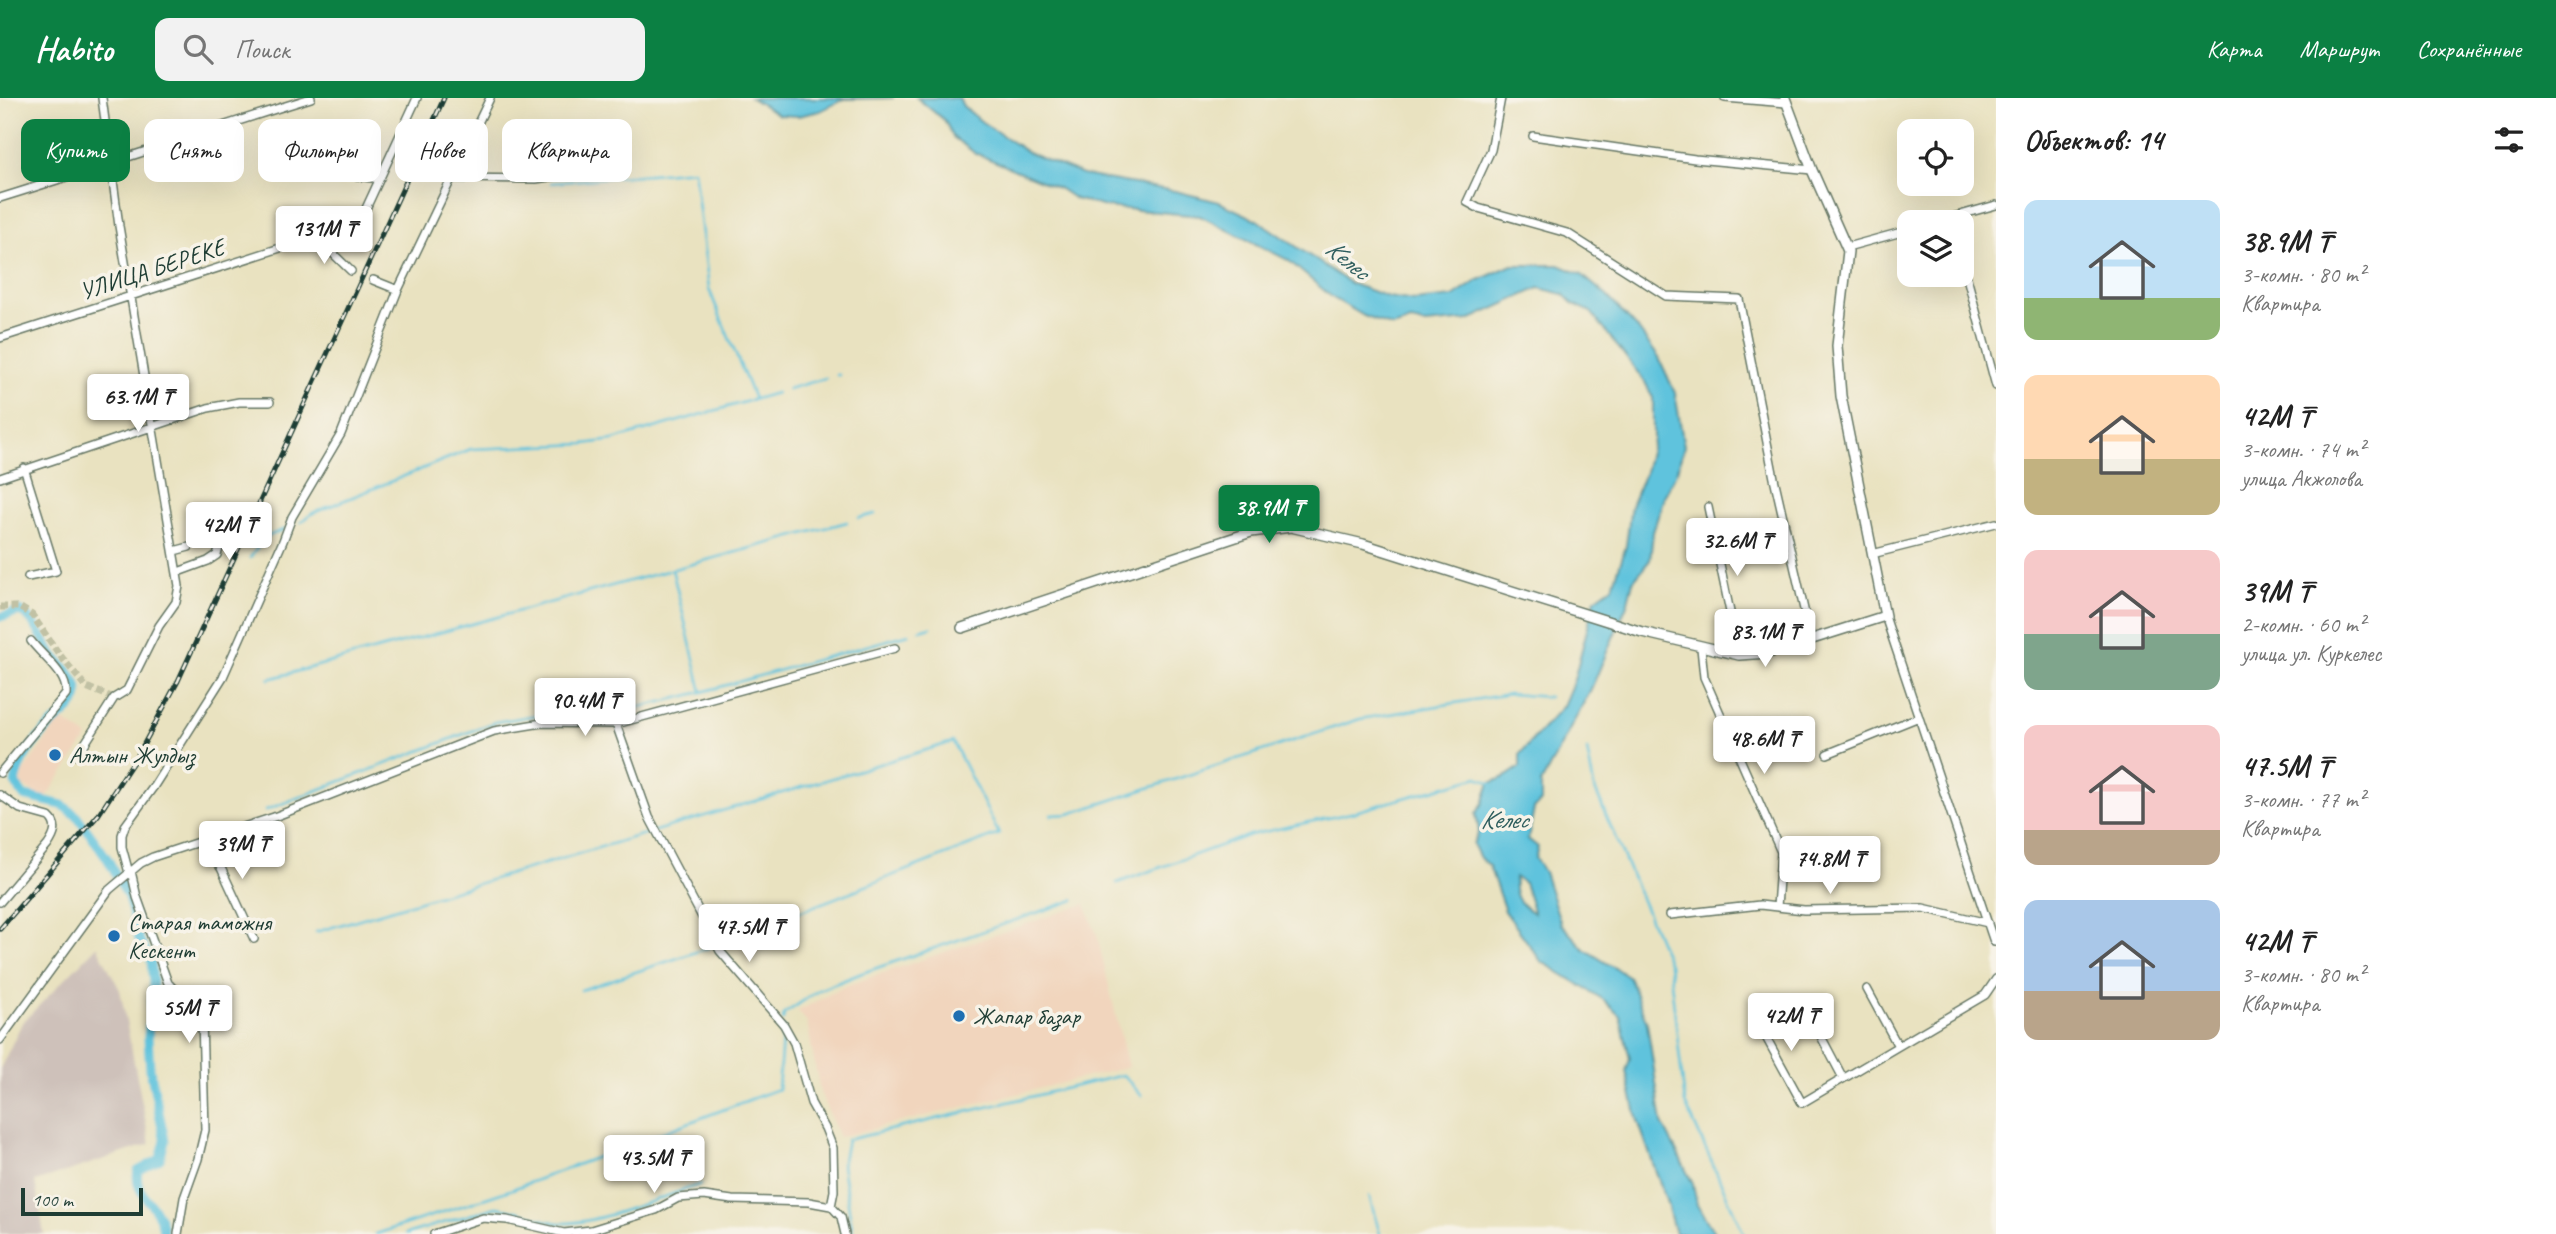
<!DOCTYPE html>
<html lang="ru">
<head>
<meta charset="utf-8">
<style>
	body { margin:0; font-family:Caveat,sans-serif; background:#f2f2f2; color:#222; height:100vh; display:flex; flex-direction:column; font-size:26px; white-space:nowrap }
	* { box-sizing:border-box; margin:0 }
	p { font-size:23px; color:#767676 }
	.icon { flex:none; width:38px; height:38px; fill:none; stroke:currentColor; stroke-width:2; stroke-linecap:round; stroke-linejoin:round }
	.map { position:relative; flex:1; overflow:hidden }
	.sheet { display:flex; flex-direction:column; background:#fff; width:560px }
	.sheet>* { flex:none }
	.guide { position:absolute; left:21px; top:21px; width:665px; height:63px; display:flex; gap:14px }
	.tools { position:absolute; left:1897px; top:21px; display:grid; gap:14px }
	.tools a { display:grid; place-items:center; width:77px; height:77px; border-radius:14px; background:#fff; box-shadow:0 7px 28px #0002; font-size:35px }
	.scale { position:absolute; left:21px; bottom:18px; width:122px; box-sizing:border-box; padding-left:7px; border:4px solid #1f3d34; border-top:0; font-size:19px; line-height:24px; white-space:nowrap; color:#1f3d34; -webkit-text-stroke:5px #f7f3e8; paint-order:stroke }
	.price { position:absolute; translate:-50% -60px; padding:0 16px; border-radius:7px; background:#fff; color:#222; font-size:23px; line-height:46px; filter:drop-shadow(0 2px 4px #0008) }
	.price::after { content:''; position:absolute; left:50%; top:42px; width:21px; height:16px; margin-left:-10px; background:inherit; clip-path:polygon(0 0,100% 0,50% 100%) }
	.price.on { background:#0b8043; color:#fff }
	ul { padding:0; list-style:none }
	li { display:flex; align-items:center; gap:21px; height:175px; padding:0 28px }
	li span { display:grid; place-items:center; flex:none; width:196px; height:140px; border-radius:14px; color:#555 }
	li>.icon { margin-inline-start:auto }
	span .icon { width:84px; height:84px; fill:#fffc; stroke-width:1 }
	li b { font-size:30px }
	h2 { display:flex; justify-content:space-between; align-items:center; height:84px; padding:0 28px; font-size:30px }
	.tag { padding:0 24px; border-radius:14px; background:#fff; box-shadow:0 7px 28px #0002; font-size:24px; line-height:63px }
	.tag.on { background:#0b8043; color:#fff }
	header { display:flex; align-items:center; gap:42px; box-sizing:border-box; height:98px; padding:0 35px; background:#0b8043; color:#fff }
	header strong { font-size:33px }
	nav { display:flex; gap:38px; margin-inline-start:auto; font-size:24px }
	.search { width:490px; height:63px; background:#f2f2f2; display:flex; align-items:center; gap:18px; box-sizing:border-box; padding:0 24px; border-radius:14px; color:#767676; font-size:26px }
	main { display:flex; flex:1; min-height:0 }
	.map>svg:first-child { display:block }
	.built { fill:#f1d5bd }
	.industrial { fill:#cec1ba }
	.water { fill:#5fc3dd; stroke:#3f8088; stroke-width:2; fill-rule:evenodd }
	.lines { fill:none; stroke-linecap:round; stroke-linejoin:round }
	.stream { stroke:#5fc3dd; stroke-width:2.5 }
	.canal { stroke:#5fc3dd; stroke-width:9 }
	.minor-tunnel { stroke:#c1c1a4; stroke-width:7; stroke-dasharray:7 3.5; stroke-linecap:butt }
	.minor-casing { stroke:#667765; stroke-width:10 }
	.tertiary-casing { stroke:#667765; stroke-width:12 }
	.minor { stroke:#fff; stroke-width:7 }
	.tertiary { stroke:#fff; stroke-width:9 }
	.rail-casing { stroke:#1f3d34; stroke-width:5 }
	.rail { stroke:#f7f3e8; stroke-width:2.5; stroke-dasharray:8; stroke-linecap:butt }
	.poi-dot { fill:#1f6fb2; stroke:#f7f3e8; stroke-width:2.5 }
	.labels { text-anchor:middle; stroke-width:7; stroke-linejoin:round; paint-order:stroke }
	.street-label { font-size:24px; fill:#1f3d34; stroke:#f7f3e8 }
	.poi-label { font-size:24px; fill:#1f3d34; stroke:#f7f3e8; text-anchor:start }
	.water-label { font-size:26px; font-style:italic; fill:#2f5e5e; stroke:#f7f3e8 }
</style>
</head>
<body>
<header>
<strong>Habito</strong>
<div class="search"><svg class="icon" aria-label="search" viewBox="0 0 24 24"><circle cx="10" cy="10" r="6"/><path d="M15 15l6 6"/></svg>Поиск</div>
<nav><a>Карта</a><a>Маршрут</a><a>Сохранённые</a></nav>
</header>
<main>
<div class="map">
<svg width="1996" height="1136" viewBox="0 0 1996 1136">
	<rect width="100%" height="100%" fill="#f7f3e8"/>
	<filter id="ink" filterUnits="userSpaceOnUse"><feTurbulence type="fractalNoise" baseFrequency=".0143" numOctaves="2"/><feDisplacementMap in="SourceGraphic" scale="14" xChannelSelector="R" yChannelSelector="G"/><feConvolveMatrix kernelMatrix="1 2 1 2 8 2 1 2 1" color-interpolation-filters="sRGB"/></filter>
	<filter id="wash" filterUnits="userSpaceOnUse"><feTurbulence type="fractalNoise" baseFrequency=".00686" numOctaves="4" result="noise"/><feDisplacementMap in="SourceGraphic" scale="28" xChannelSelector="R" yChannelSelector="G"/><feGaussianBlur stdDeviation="1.57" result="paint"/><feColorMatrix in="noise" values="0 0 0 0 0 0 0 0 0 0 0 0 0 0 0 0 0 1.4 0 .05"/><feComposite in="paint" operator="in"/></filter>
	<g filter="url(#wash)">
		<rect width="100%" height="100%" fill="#e9e2c0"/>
		<path class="built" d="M61,621l27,18 -44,63 -28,-19z
			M1085,806l12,31 31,132 -289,70 -19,-45 -13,-70 -9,-11 47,-25z"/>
		<path class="industrial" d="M97,848l23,44 30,154 -115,38 9,52h-44v-165l22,-46z"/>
		<path class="water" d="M751,0h143l-50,1 -24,12 -22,5 -19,-1z
			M917,0h42l4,8 19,16 47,31 54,22 92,16 44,11 38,18 93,63 38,14 26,4 39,-4 24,-16 35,-16h47l22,9 26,22 31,33 21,29 16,35 9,53 -7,25 -13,26 -11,35 -3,28 -17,21 -6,24 -36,84 -50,94v18l-7,8 -6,30 10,8 -3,11 9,14 17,52 23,25 45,28 18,46 15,100 31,61 4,21 18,29h-40l-9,-34 -29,-82 -11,-47 4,-12 -10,-43 -16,-16 -63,-39 -36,-50 -16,-45 -9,-8 -7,-14 6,-13 -3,-17 7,-11 7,-20 15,-6 15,-10v-13l43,-48 11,-26 21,-81 18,-13 13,-40 5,-40 14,-33 8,-33v-42l-8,-16 -54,-70 -19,-9 -9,-9 -24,-6 -70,32 -44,4 -14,-3 -18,6 -29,-11 -31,-18 -45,-38 -88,-44 -94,-9 -31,-8 -15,-10 -85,-36 -22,-16 -8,-16zM1515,779l9,6 10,30c-16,-9 -21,-18 -19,-36z"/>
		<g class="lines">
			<path class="stream" d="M551,85l143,-13 15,119 45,110
				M837,277h2
				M788,291l38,-11
				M859,420l16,-4
				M301,424l12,-9 158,-64 113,-5 29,-4 163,-47
				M250,460l14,-20 21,-9
				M920,532l11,-3
				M269,581l578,-157
				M702,594l207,-58
				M1587,652l7,37 75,177 16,139 59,131
				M266,712l229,-88 42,-7 61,-1 30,-4 74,-18 -30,-123
				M1051,717l18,-1 291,-95 149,-25 40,3
				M1117,785l133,-48 101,-22 127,-36 14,7
				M316,834l637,-190 46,92 -297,116 -121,40
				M783,922l1,-6 35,-24 43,-17 212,-73
				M1369,1098l11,38
				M376,1136l134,-44 268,-101 5,-62
				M406,1136l90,-27c22,1 42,14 63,16 37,2 105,-27 142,-39
				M853,1136l-11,-69 5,-25 276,-65 19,21"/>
			<path class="canal" d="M0,519l20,-6c16,9 21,28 32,42 8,10 27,25 26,40 -1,14 -17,23 -27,32 -16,16 -33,35 -36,58l9,13 38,9 15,11 30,42 21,39 11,42 12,21 2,22 -5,56 2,31 15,72 -5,18 -22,12c-6,26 25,33 25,63"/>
		</g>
	</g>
	<g filter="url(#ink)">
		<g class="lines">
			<path class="minor-tunnel" d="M0,509h19l13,8 27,39 27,33 28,11"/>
			<g class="minor-casing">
				<path id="minor" d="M1501,0l-10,52 -24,52 11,6 89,25 99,63 73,3 35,179 37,162
					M1725,0l62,5
					M1533,38l162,23 117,11
					M338,75l41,6
					M451,80l85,1 59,-9 4,-15 -5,-21 -41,-5
					M536,80l9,-15
					M0,100c104,-32 207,-68 311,-100
					M1935,124l61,-17
					M316,139l35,34
					M1847,149l62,-17
					M1962,161l34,127
					M373,182l25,10
					M0,240l305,-98 45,-7 6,-3 61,-132
					M24,370l32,103 -28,6
					M0,380l208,-70 31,-6h31
					M1708,409l31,148
					M174,453l15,-4
					M1872,456l124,-31
					M178,474l30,-11 9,-6 3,-10 -2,-32
					M1885,518l109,326h2
					M1701,550l3,29 77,175 -4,55
					M616,626l33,93 71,134 64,74 10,18 17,60 14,25 8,20 1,43 -3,15
					M1827,656l92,-37
					M77,658l37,-58 13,-8 32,-64 17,-24 3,-16 -60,-360 -17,-128
					M0,675l66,-79c2,-20 -23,-37 -35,-53
					M0,697l20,14 29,8c10,9 5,19 -1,28l-48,57
					M201,743l20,27 33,71
					M131,773l6,26 31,86 34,36 3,111 -7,29 -14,39 -6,36
					M129,775l-7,-26v-12l3,-9 29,-40 69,-109 60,-136 9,-24 49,-83 57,-144 92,-192
					M1670,817l90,-10 44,5 119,-2 65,15
					M1867,891l31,57
					M1807,912l36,68
					M1755,919l47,86 183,-108 11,-16
					M0,942l109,-150 32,-27 12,-6 121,-40 220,-86 48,-8 74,1 279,-76
					M434,1136l49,-16 24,2 57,13 27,-3 65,-20 22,-12 26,-2 28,4 77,2 22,4 10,11 4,17"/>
			</g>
			<g class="tertiary-casing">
				<path id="tertiary" d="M962,530l289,-96 40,-5 72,17 279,88 97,23 29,-2 117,-37 -44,-220 -4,-50 11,-95 -36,-81 -27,-72"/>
			</g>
			<use href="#minor" class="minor"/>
			<use href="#tertiary" class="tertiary"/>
			<g class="rail-casing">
				<path id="rail" d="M0,831l99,-115 40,-61 39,-72 266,-583"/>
			</g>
			<use href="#rail" class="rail"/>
		</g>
	</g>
	<g class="poi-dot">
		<circle cx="55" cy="657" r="7"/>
		<circle cx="114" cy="838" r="7"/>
		<circle cx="959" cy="918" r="7"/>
	</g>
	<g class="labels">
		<g class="street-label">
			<text transform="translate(152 171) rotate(-18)" y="8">УЛИЦА БЕРЕКЕ</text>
		</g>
		<g class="poi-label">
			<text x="69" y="665">Алтын Жулдыз</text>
			<text x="128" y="832">Старая таможня<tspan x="128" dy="28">Кескент</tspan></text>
			<text x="973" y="926">Жапар базар</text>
		</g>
		<g class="water-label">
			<text transform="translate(1348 161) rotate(39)" y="9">Келес</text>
			<text x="1504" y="730">Келес</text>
		</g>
	</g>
</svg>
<div class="tools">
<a><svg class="icon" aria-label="locate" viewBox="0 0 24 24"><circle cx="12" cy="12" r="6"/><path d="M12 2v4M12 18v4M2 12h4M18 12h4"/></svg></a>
<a><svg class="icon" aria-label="layers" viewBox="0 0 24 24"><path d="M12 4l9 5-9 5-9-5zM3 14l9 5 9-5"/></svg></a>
</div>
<div class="scale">100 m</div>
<b class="price" style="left:324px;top:168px">131M ₸</b>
<b class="price" style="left:138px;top:336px">63.1M ₸</b>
<b class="price on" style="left:1269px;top:447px">38.9M ₸</b>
<b class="price" style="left:229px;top:464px">42M ₸</b>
<b class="price" style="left:1737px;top:480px">32.6M ₸</b>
<b class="price" style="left:1765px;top:571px">83.1M ₸</b>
<b class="price" style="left:585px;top:640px">90.4M ₸</b>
<b class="price" style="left:1764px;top:678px">48.6M ₸</b>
<b class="price" style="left:242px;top:783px">39M ₸</b>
<b class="price" style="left:1830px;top:798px">74.8M ₸</b>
<b class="price" style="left:749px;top:866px">47.5M ₸</b>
<b class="price" style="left:189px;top:947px">55M ₸</b>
<b class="price" style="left:1791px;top:955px">42M ₸</b>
<b class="price" style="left:654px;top:1097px">43.5M ₸</b>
<div class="guide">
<a class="tag on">Купить</a>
<a class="tag">Снять</a>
<a class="tag">Фильтры</a>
<a class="tag">Новое</a>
<a class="tag">Квартира</a>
</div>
</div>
<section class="sheet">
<h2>Объектов: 14<svg class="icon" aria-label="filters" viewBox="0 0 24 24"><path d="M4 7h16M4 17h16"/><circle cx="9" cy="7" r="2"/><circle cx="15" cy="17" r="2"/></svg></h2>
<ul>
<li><span style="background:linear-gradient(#bfe0f5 70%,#8fb573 0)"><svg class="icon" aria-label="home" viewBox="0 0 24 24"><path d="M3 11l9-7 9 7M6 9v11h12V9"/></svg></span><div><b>38.9M ₸</b><p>3-комн. · 80 m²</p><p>Квартира</p></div></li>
<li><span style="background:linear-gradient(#ffd9b3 60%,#c2b280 0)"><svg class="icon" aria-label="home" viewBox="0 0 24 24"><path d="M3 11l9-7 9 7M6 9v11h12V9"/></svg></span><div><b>42M ₸</b><p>3-комн. · 74 m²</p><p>улица Акжолова</p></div></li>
<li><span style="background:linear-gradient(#f6c9c9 60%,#7fa58c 0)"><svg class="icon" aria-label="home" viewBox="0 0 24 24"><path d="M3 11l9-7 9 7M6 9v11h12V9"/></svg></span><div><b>39M ₸</b><p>2-комн. · 60 m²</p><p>улица ул. Куркелес</p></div></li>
<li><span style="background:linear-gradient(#f6c9c9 75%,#b9a48a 0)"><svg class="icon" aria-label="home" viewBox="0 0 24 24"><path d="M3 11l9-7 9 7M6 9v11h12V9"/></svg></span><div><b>47.5M ₸</b><p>3-комн. · 77 m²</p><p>Квартира</p></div></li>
<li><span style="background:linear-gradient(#a9c7e8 65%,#b9a48a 0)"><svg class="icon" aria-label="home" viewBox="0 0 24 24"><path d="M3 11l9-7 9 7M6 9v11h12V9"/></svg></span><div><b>42M ₸</b><p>3-комн. · 80 m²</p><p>Квартира</p></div></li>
</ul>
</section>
</main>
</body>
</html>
